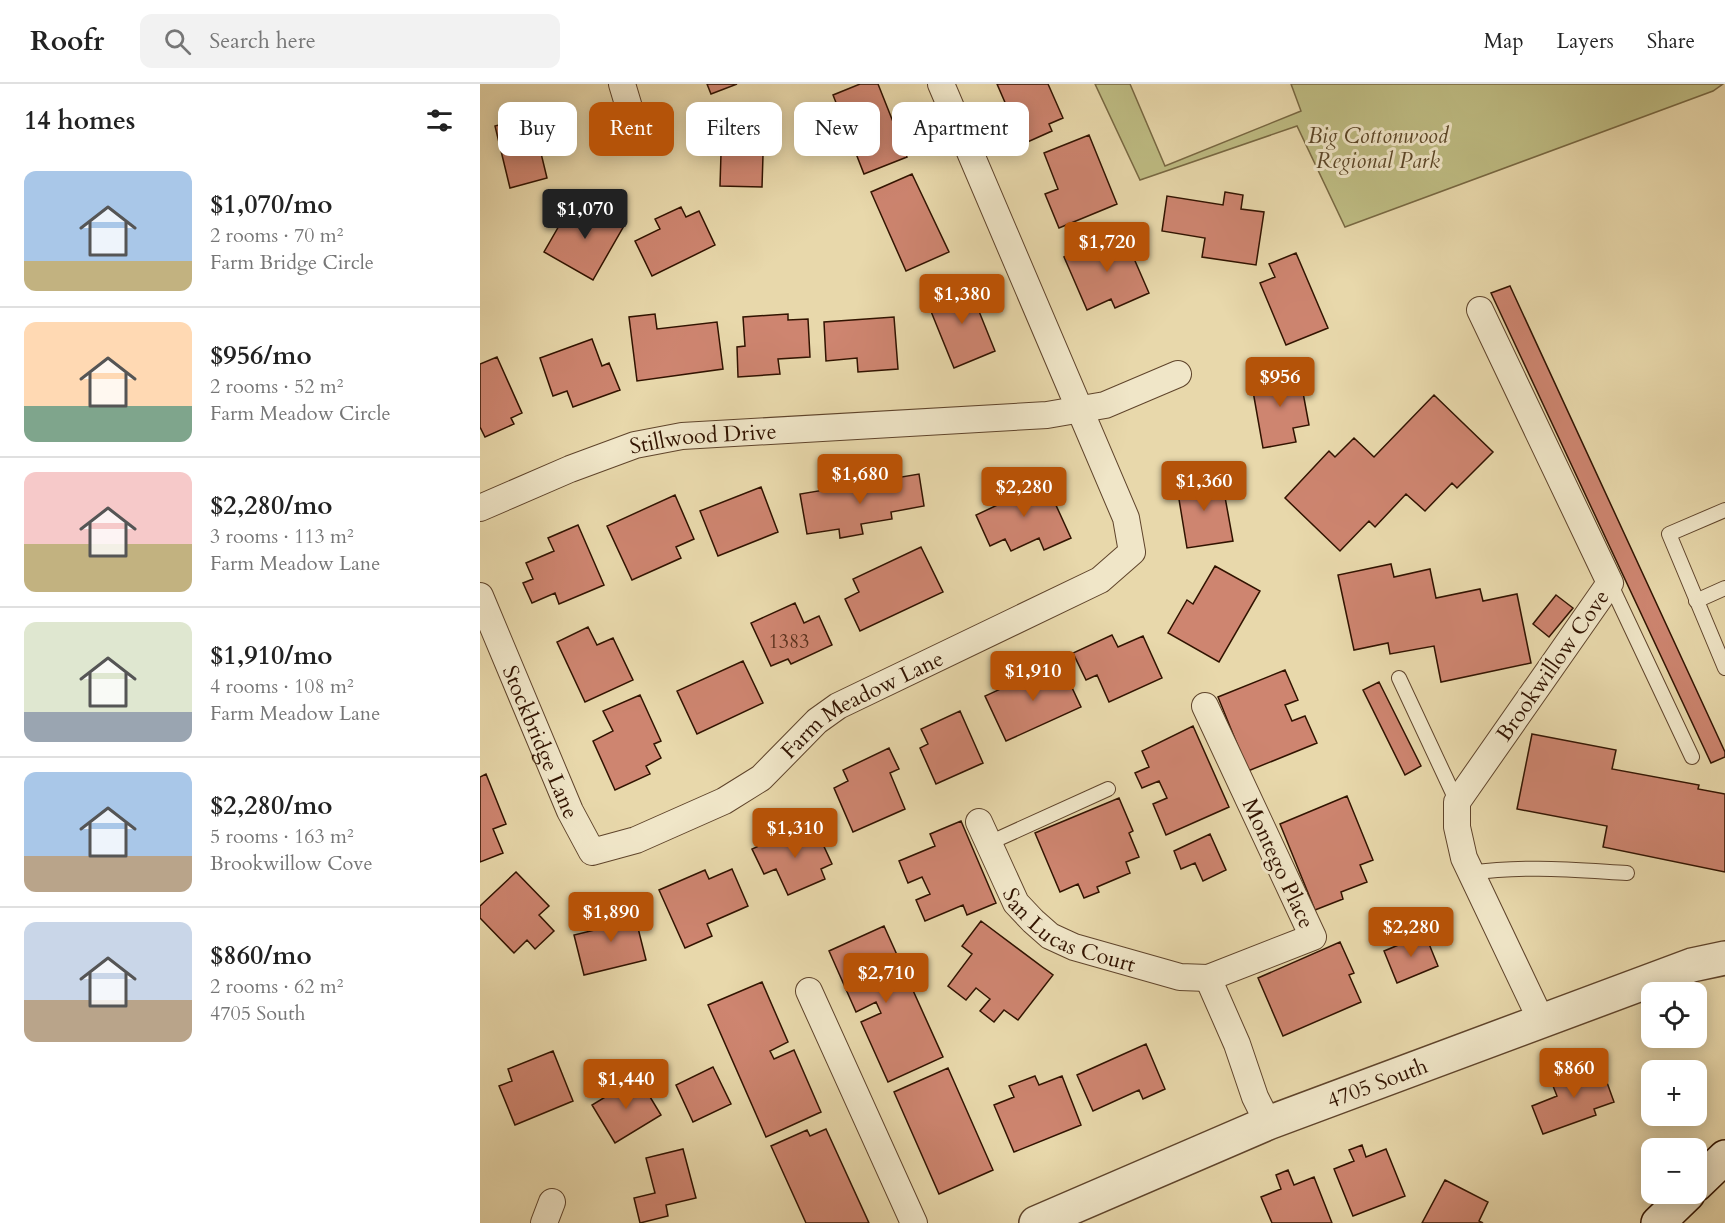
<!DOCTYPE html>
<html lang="en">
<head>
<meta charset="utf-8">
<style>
	body { margin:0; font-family:Cardo,serif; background:#f2f2f2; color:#222; height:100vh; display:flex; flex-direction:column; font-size:22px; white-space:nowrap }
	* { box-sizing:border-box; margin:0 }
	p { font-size:20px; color:#767676 }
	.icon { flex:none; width:33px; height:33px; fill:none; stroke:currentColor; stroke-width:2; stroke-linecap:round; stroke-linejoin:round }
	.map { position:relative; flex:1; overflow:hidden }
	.drawer { display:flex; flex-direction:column; background:#fff; width:480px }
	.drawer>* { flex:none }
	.hud { position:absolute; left:18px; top:18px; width:570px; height:54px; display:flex; gap:12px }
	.tools { position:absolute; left:1161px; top:898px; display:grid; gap:12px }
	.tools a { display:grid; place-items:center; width:66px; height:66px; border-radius:12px; background:#fff; box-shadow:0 3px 15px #0003; font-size:30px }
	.price { position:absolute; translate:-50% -51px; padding:0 14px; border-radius:6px; background:#b45309; color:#fff; font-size:20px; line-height:39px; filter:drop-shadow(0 2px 3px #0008) }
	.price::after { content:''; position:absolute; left:50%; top:36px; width:18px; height:14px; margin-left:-9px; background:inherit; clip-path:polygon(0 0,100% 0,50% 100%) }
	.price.selected { background:#222; color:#fff }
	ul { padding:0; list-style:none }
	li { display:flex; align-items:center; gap:18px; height:150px; padding:0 24px }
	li+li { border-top:2px solid #e0e0e0 }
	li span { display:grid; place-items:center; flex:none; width:168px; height:120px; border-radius:12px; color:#555 }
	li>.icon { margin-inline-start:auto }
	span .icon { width:72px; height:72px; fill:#fffc; stroke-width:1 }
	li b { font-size:26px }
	h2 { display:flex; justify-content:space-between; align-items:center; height:72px; padding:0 24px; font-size:26px }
	.pill { padding:0 21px; border-radius:12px; background:#fff; box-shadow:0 3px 15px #0003; font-size:21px; line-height:54px }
	.pill.selected { background:#b45309; color:#fff }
	header { display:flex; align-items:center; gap:36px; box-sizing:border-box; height:84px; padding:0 30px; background:#fff; border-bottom:2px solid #e0e0e0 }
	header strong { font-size:28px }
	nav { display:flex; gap:33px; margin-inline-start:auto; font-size:21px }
	.search { width:420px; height:54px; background:#f2f2f2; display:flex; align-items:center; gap:15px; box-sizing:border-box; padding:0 21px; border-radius:12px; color:#767676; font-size:22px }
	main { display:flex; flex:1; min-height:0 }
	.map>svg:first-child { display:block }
	.green { fill:#bebc83; stroke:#786842; stroke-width:1.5 }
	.building { fill:#ce8570; stroke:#311300; stroke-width:1.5 }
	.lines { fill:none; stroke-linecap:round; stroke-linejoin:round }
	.service-casing { stroke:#5f442b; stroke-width:16 }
	.minor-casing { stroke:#5f442b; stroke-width:28 }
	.tertiary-casing { stroke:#5f442b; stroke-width:36 }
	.secondary-casing { stroke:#311300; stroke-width:36 }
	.service { stroke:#f0e6c8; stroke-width:14 }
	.minor { stroke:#f0e6c8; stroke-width:26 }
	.tertiary { stroke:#f0e6c8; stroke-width:33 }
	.secondary { stroke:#f0e6c8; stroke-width:33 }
	.labels { text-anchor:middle; stroke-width:6; stroke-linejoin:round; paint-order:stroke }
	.number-label { font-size:20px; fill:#58301c }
	.park-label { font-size:22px; font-style:italic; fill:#5b4627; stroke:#f0e6c8 }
	.street-label { font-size:22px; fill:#311300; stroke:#f0e6c8 }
</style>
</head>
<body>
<header>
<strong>Roofr</strong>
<div class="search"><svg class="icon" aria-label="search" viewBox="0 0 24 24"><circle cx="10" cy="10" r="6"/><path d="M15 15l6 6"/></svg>Search here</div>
<nav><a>Map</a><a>Layers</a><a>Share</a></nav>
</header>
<main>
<section class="drawer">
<h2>14 homes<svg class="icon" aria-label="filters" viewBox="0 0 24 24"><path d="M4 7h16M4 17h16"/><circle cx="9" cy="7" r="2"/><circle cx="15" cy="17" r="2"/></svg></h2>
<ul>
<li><span style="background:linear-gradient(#a9c7e8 75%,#c2b280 0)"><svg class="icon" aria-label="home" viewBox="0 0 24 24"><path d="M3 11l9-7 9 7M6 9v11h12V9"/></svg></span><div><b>$1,070/mo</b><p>2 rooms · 70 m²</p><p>Farm Bridge Circle</p></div></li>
<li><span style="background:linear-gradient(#ffd9b3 70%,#7fa58c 0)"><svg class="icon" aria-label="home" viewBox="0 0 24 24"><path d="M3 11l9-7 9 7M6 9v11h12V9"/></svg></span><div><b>$956/mo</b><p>2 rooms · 52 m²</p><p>Farm Meadow Circle</p></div></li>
<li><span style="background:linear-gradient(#f6c9c9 60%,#c2b280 0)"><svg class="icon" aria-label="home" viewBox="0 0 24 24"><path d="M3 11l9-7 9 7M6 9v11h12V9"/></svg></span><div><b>$2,280/mo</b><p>3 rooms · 113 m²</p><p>Farm Meadow Lane</p></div></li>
<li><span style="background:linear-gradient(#dfe7d0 75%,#9aa5b1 0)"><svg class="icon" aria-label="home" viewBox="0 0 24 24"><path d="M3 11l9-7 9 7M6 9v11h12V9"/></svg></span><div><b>$1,910/mo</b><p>4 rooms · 108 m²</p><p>Farm Meadow Lane</p></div></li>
<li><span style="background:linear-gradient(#a9c7e8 70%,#b9a48a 0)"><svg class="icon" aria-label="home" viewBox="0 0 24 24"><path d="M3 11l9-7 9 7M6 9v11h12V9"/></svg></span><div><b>$2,280/mo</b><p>5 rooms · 163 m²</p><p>Brookwillow Cove</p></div></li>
<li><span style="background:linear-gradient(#c9d6e8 65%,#b9a48a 0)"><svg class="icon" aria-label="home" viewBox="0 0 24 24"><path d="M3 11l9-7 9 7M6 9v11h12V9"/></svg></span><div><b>$860/mo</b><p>2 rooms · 62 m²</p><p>4705 South</p></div></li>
</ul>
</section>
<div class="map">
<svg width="1245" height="1139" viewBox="0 0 1245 1139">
	<rect width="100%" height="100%" fill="#e8d8ab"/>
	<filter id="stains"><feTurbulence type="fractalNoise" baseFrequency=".00333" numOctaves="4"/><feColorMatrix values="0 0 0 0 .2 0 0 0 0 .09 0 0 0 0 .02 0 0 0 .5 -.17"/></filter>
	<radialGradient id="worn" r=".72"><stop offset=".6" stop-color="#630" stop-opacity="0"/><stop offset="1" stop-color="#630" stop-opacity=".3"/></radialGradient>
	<path class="green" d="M615,0h35l35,82 136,-55 -10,-27h432l-10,7 -368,136 -48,-101 -157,54z"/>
	<path class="building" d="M227,0h30l-26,10z
		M380,0h18l29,73 -43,17 -31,-79z
		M517,0h51l15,34 -14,6 3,7 -29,13z
		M60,30l7,29 -8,2 8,33 -37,10 -15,-62z
		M242,37l42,2 -2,64 -42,-1z
		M609,51l28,69 -58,24 -14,-34 13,-5 -14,-36z
		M432,90l37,78 -43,19 -35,-79z
		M745,108l18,3 -2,14 23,3 -8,53 -54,-8 3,-19 -43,-7 5,-35 56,9z
		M109,119l36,21 -32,56 -49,-28 23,-40 12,7z
		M201,123l5,10 13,-6 16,34 -63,31 -17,-35 25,-12 -5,-10z
		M642,147l27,62 -34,15 -4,-9 -24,11 -23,-53z
		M816,169l32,75 -42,17 -26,-62 15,-6 -6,-13z
		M486,195l29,72 -41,17 -24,-59 15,-6 -6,-13z
		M1030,202l215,466v5l-14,6 -220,-470z
		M175,230l2,15 60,-7 6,47 -86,12 -8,-64z
		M308,230v6l20,-1 2,38 -32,2 2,15 -42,3 -1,-30 8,-1 -2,-29z
		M414,233l4,52 -40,3 -1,-14 -31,3 -2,-39z
		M112,255l10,27 7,-3 11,27 -47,17 -6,-16 -14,5 -13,-38z
		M17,273l25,56 -11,5 3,6 -29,13 -5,-10v-63z
		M819,287l10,54 -16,3 3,14 -33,6 -12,-68z
		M954,311l59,57 -36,36 -5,-5 -27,28 -19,-17 -31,33 -6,-6 -29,30 -55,-53 44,-47 6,6 19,-19 20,19z
		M439,390l5,32 -33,6 1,7 -31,5 2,10 -23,4 -1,-9 -32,5 -7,-40z
		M729,391l2,13 12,-2 10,55 -46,7 -11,-67z
		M552,394l8,17 9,-5 22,48 -27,12 -5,-12 -28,13 -6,-12 -15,7 -14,-31 28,-13 -5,-10z
		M281,403l17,45 -60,24 -18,-45z
		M195,411l19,44 -18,8 5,11 -49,22 -25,-54z
		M98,441l26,60 -45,19 -4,-11 -23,10 -9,-20 10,-4 -7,-16 28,-12 -6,-13z
		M441,463l22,45 -83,39 -15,-32 14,-7 -6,-13z
		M911,480l3,13 36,-8 6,29 44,-9 3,12 34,-7 14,69 -90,19 -7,-36 -44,8 -2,-11 -34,7 -16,-75z
		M735,482l45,25 -41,71 -51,-29 19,-33 6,4z
		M1076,511l17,13 -24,29 -16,-13z
		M315,519l9,20 15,-7 13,29 -41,19 -3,-5 -17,7 -20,-43z
		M108,543l9,18 16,-7 20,42 -48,22 -28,-60z
		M632,551l6,12 25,-11 19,42 -53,24 -12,-27 -11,5 -13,-27z
		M263,577l20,42 -66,31 -20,-43z
		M580,578l21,45 -75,34 -21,-45z
		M805,586l13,30 -13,5 7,16 13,-5 12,27 -69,28 -30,-74z
		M899,598l42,84 -16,9 -42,-85z
		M160,611l21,46 -7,3 7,14 -15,8 4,8 -35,16 -22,-49 20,-10 -10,-20z
		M480,627l23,52 -47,21 -16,-36 8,-4 -7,-15z
		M713,642l36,81 -63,28 -13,-31 14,-6 -8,-17 -17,7 -7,-15 14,-6 -7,-16z
		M1052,650l84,16 -4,19 87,16 -1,4 27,5v78l-122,-25 4,-21 -90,-17z
		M409,664l10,21 -9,4 15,36 -52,23 -19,-44 14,-7 -5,-11z
		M6,690l20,50 -13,5 10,24 -23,9v-85z
		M867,712l26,64 -13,5 7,17 -26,10 2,7 -28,11 -35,-86z
		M639,714l14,33 -4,2 10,24 -13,5 4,11 -33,14 2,5 -15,6 -6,-14 -18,8 -25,-59z
		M481,737l35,82 -29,12 -4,-10 -38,16 -9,-21 14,-6 -8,-17 -14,6 -9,-22 36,-15 -5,-12z
		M335,743l17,37 -11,5 4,10 -37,16 -12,-26 -12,5 -12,-25 40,-18 2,6z
		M730,750l16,36 -23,11 -8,-18 -14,6 -7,-18z
		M252,785l16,37 -41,18 5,12 -27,12 -26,-58 46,-20 4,9z
		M36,788l33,34 -10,9 15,16 -19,18 -8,-9 -13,13 -34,-35v-12z
		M153,824l13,52 -62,15 -10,-40 25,-6 -3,-12z
		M501,837l72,54 -35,45 -14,-10 -10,12 -14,-11 10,-12 -14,-11 -10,12 -18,-14 24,-32 -10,-8z
		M404,842l59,131 -55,25 -27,-60 20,-9 -5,-11 -20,10 -27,-61z
		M945,850l13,32 -41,17 -13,-32z
		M860,858l14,31 -5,2 12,27 -78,34 -25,-58z
		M282,898l26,60 -18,9 4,8 20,-9 27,62 -55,25 -58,-132z
		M666,960l19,45 -22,10 -4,-9 -46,21 -16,-36z
		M73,967l20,50 -58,24 -16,-39 13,-5 -4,-12z
		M1120,979l14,39 -20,7 2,6 -53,19 -11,-28 25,-10 -6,-15z
		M233,983l18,37 -38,18 -17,-37z
		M468,984l45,102 -54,24 -45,-102z
		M555,992l4,9 23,-9 19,49 -67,27 -20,-47 20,-8 -5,-11z
		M158,993l23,38 -46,28 -23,-38z
		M346,1045l43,94h-63l-35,-77 36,-16 3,6z
		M882,1061l4,12 20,-8 19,47 -52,20 -19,-47 20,-8 -5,-11z
		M203,1065l13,49 -30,7 2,11 -28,7 -6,-25 21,-5 -9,-35z
		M808,1086l6,15 20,-8 18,46h-60l-11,-26 20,-8 -5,-14z
		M965,1096l43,22 -9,19 4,2h-61z"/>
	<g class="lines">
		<g class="service-casing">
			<path id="service" d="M1245,426l-56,24 56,134
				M1130,499l82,174
				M1216,517l29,-13
				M919,594l58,124
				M509,759l119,-54
				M991,789c52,-8 104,-3 156,0"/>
		</g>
		<g class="minor-casing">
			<g id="minor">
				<path d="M142,0l15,50"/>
				<path d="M1000,226l130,273 -153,219v25l7,31 77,162"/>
				<path id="s1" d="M0,424l90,-39 65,-24 47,-9 365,-21 58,-10 73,-31"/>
				<path id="s2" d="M0,512l90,215 22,41 44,-12 88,-39 37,-23 56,-57 21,-15 262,-126 32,-28 -6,-34 -185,-434"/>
				<path id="s3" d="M499,738l37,81 17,18 17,15 24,11 106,30 28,1 105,-41 -108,-231"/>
				<path d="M728,894l29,66 18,53 13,26"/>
				<path d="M329,907l105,232"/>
				<path d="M64,1139l8,-21"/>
			</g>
		</g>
		<g class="tertiary-casing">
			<g id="tertiary">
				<path id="s4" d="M556,1139l232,-100 424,-158 33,-7"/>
			</g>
		</g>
		<g class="secondary-casing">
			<path id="secondary" d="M1216,1101l29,-28
				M1178,1139l30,-29"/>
		</g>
		<use href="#service" class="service"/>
		<use href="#minor" class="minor"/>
		<use href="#tertiary" class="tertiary"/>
		<use href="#secondary" class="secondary"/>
	</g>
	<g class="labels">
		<g class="number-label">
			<text x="309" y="564">1383</text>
		</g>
		<g class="park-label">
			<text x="898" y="59">Big Cottonwood<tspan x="898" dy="25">Regional Park</tspan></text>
		</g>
		<g class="street-label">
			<text dy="8" stroke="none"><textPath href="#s1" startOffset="236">Stillwood Drive</textPath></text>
			<text transform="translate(1072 581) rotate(-55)" y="8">Brookwillow Cove</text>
			<text dy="8" stroke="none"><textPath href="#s2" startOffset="592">Farm Meadow Lane</textPath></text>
			<text dy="8" stroke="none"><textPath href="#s2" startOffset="158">Stockbridge Lane</textPath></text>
			<text transform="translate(799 779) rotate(65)" y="8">Montego Place</text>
			<text dy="8" stroke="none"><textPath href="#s3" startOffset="150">San Lucas Court</textPath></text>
			<text dy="8" stroke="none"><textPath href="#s4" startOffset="369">4705 South</textPath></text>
		</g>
	</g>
	<rect width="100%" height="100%" filter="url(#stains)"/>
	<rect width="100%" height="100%" fill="url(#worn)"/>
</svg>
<div class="tools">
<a><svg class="icon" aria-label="locate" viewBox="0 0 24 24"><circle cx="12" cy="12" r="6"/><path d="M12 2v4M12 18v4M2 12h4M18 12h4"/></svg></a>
<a>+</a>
<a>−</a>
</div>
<b class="price selected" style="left:105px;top:156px">$1,070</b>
<b class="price" style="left:627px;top:189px">$1,720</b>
<b class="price" style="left:482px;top:241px">$1,380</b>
<b class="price" style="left:800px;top:324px">$956</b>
<b class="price" style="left:380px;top:421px">$1,680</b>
<b class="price" style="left:724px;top:428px">$1,360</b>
<b class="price" style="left:544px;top:434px">$2,280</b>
<b class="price" style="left:553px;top:618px">$1,910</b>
<b class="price" style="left:315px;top:775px">$1,310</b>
<b class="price" style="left:131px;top:859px">$1,890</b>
<b class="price" style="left:931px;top:874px">$2,280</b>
<b class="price" style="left:406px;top:920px">$2,710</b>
<b class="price" style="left:1094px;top:1015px">$860</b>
<b class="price" style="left:146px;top:1026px">$1,440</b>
<div class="hud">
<a class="pill">Buy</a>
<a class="pill selected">Rent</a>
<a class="pill">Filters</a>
<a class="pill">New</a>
<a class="pill">Apartment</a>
</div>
</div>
</main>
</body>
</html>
